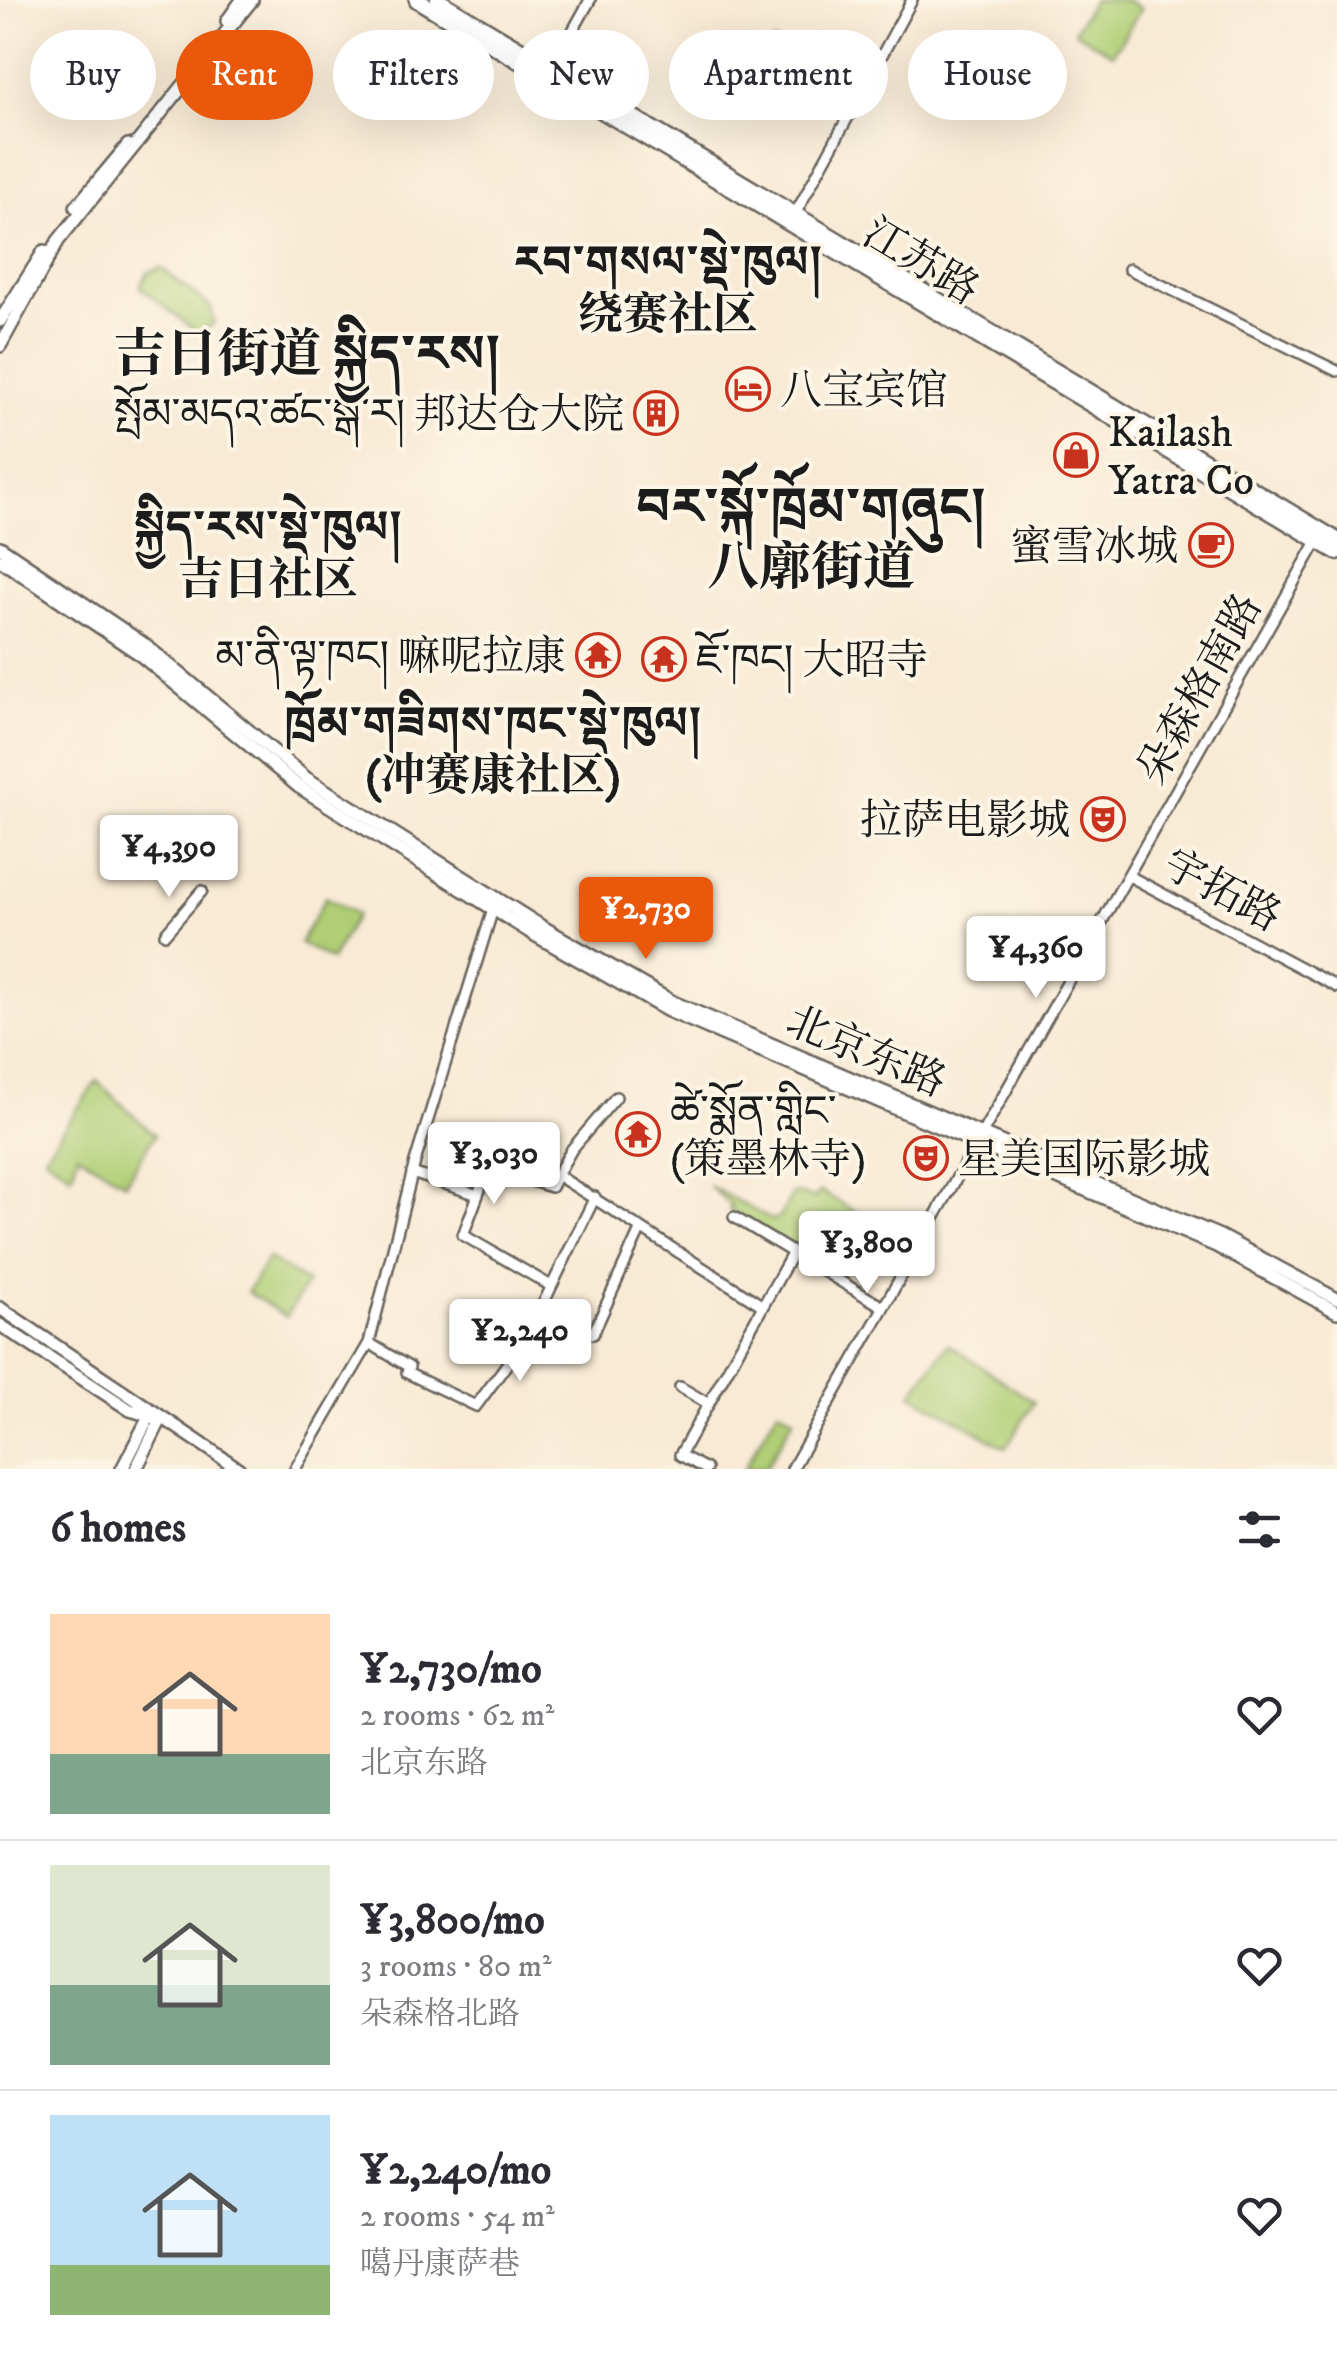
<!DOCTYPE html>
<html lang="en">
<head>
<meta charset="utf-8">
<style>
	body { margin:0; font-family:"IM FELL DW Pica","Noto Serif SC","Noto Serif Tibetan",serif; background:#f7f7f7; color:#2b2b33; height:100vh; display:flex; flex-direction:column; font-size:38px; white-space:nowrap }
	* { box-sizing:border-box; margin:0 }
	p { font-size:32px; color:#7c7c81 }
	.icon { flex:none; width:55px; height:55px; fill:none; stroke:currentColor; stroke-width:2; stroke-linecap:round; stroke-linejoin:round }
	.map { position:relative; height:1469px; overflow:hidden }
	.sheet { display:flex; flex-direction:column; background:#fff; flex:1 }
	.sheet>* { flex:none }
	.banner { position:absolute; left:30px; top:30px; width:1278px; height:90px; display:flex; gap:20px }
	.price { position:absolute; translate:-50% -85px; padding:0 22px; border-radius:10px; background:#fff; color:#222; font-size:32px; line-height:65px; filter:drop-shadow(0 2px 5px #0008) }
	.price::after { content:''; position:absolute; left:50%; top:60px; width:30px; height:22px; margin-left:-15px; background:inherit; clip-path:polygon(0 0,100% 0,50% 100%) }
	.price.current { background:#ea580c; color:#fff }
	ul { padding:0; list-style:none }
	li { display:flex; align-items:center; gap:30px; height:250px; padding:0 50px }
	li+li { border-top:2px solid #e1e1e2 }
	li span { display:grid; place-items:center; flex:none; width:280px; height:200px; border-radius:0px; color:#555 }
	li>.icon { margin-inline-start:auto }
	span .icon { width:120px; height:120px; fill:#fffc; stroke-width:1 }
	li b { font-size:42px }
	h2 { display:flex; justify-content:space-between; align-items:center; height:120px; padding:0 50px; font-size:42px }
	.tag { padding:0 35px; border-radius:45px; background:#fff; box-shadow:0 10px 40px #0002; font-size:35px; line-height:90px }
	.tag.current { background:#ea580c; color:#fff }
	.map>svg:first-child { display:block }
	.green { fill:#afce75; stroke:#667548; stroke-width:2.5 }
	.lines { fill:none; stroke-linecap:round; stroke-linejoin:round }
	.minor-casing { stroke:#69645c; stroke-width:14 }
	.major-casing { stroke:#69645c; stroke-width:16 }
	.highway-casing { stroke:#69645c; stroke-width:19 }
	.minor { stroke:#fff; stroke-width:9 }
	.major { stroke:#fff; stroke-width:11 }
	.highway { stroke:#fff; stroke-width:14 }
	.labels { text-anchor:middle; stroke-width:8; stroke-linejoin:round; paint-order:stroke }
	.street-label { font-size:42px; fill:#1c1c1c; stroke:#fcf5e5 }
	.poi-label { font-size:42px; fill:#1c1c1c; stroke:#fcf5e5; text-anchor:start }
	.neighbourhood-label { font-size:45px; font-weight:bold; fill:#1c1c1c; stroke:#fcf5e5 }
	.district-label { font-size:52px; font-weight:bold; fill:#1c1c1c; stroke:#fcf5e5 }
</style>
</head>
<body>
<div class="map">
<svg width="1337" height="1469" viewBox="0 0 1337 1469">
	<rect width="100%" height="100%" fill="#fcf5e5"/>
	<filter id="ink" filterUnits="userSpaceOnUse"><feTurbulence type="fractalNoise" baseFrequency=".01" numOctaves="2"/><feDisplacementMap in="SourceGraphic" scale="20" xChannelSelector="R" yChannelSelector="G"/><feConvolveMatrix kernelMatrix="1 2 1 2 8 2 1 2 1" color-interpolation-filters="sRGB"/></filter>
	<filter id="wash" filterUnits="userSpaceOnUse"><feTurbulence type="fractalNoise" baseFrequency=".0048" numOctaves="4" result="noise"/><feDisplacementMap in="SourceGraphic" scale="40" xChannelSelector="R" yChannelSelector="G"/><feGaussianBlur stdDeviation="2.25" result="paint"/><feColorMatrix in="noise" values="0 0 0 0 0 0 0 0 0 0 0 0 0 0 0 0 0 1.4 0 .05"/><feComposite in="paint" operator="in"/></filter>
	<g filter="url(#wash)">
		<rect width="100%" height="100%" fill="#f8ead4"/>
		<path class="green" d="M1093,0h34l14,9 -28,45 -39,-23z
			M774,41l49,26 -18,35 -50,-26z
			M161,268l50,39 3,16 -14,12 -60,-48 8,-15z
			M326,897l31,17 -26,46 -31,-17z
			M97,1081l58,54 -30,48 -47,-29 -6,21 -28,-19z
			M708,1185l64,35 7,-2 14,-25 22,5 5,-7 50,29 -30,55 -111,-65 2,-5z
			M268,1258l39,25 -21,34 -39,-25z
			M948,1344l86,58 -28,46 -94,-54z
			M778,1409l16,9 -29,51h-21z"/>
	</g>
	<g filter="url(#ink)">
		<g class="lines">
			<g class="minor-casing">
				<path id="minor" d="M550,72l40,-72
					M794,216l118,-216
					M1129,269l208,102
					M1131,877l206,110
					M165,934l37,-43
					M412,1173l66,22 -15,40 88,51
					M557,1175l15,-26 44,-52
					M478,1195l10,-28 63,20 6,-12 206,131
					M734,1217l149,90
					M543,1306l50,28 47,-104
					M369,1343l40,24 -2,6 69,33 51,-69 68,-140
					M680,1387l29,17
					M295,1469l74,-126 46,-181 78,-253
					M706,1469l-26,-14 112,-201
					M792,1469l527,-931"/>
			</g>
			<g class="major-casing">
				<path id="major" d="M227,21l15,-21
					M76,207l52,-62
					M0,321l44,-70
					M0,346l58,-105 194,-241
					M0,547l144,97 162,134 235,148 132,76 547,234 117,63
					M0,560l138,93 161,134 234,147 135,77 548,235 121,66
					M0,1308l239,161
					M0,1325l130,85 31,9
					M122,1469l28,-54
					M136,1469l25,-50"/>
			</g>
			<g class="highway-casing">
				<path id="highway" d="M417,0l920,552
					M438,0l899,540"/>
			</g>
			<use href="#minor" class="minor"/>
			<use href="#major" class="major"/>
			<use href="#highway" class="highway"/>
		</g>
	</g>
	<defs>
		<g id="hotel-ring" transform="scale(2.25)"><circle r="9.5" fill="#fcf5e5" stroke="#c8321e" stroke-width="1.5"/><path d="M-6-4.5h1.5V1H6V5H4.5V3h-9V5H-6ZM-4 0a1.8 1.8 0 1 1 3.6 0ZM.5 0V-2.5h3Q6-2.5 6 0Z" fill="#c8321e"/></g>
		<g id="building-ring" transform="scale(2.25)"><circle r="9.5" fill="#fcf5e5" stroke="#c8321e" stroke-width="1.5"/><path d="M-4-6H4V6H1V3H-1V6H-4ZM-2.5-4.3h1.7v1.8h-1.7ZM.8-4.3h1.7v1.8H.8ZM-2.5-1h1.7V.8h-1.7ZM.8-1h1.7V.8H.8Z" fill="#c8321e"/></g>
		<g id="shop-ring" transform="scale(2.25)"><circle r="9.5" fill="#fcf5e5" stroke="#c8321e" stroke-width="1.5"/><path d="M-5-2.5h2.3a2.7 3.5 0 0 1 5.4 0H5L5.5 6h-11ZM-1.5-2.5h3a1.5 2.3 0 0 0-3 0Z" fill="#c8321e"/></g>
		<g id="cafe-ring" transform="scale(2.25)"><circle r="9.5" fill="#fcf5e5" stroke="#c8321e" stroke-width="1.5"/><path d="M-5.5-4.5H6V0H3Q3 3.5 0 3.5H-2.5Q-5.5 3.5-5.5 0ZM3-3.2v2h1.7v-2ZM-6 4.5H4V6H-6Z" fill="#c8321e"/></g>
		<g id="temple-ring" transform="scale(2.25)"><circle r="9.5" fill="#fcf5e5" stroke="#c8321e" stroke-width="1.5"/><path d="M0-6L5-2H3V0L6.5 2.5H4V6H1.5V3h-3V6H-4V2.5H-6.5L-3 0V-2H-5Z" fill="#c8321e"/></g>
		<g id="theatre-ring" transform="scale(2.25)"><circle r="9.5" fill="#fcf5e5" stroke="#c8321e" stroke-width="1.5"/><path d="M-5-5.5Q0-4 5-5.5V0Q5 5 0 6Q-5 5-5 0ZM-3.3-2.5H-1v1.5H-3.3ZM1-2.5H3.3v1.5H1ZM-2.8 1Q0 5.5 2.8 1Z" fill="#c8321e"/></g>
	</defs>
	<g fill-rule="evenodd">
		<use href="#hotel-ring" x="748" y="389"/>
		<use href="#building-ring" x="656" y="413"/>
		<use href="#shop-ring" x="1076" y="455"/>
		<use href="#cafe-ring" x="1211" y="545"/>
		<use href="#temple-ring" x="598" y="655"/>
		<use href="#temple-ring" x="664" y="659"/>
		<use href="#theatre-ring" x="1103" y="819"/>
		<use href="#temple-ring" x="638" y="1134"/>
		<use href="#theatre-ring" x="926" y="1158"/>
	</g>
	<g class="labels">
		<g class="street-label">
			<text transform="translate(922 260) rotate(31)" y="15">江苏路</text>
			<text transform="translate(1198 688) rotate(-61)" y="15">朵森格南路</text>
			<text transform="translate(1223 889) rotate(28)" y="15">宇拓路</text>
			<text transform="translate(867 1050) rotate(23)" y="15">北京东路</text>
		</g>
		<g class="poi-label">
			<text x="780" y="404">八宝宾馆</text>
			<text x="624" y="428" text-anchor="end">སྤོམ་མདའ་ཚང་སྒོ་ར། 邦达仓大院</text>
			<text x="1108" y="446">Kailash<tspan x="1108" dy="48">Yatra Co</tspan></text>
			<text x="1178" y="560" text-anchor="end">蜜雪冰城</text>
			<text x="566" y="670" text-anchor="end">མ་ནི་ལྟ་ཁང། 嘛呢拉康</text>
			<text x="696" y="674">ཇོ་ཁང། 大昭寺</text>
			<text x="1070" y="834" text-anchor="end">拉萨电影城</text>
			<text x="670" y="1125">ཚེ་སྨོན་གླིང་<tspan x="670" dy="48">(策墨林寺)</tspan></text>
			<text x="958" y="1173">星美国际影城</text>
		</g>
		<g class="neighbourhood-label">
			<text x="668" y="277">རབ་གསལ་སྡེ་ཁུལ།<tspan x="668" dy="52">绕赛社区</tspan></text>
			<text x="268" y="542">སྐྱིད་རས་སྡེ་ཁུལ།<tspan x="268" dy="52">吉日社区</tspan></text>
			<text x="493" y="738">ཁྲོམ་གཟིགས་ཁང་སྡེ་ཁུལ།<tspan x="493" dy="52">(冲赛康社区)</tspan></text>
		</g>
		<g class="district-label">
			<text x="307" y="371">吉日街道 སྐྱིད་རས།</text>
			<text x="811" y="524">བར་སྐོ་ཁྲོམ་གཞུང།<tspan x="811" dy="60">八廓街道</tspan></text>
		</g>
	</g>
</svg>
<b class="price" style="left:169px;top:900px">¥4,390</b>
<b class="price current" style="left:646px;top:962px">¥2,730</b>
<b class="price" style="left:1036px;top:1001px">¥4,360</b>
<b class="price" style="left:494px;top:1207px">¥3,030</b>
<b class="price" style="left:867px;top:1296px">¥3,800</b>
<b class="price" style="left:520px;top:1384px">¥2,240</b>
<div class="banner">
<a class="tag">Buy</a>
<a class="tag current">Rent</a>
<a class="tag">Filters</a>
<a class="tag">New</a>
<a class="tag">Apartment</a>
<a class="tag">House</a>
</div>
</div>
<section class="sheet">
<h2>6 homes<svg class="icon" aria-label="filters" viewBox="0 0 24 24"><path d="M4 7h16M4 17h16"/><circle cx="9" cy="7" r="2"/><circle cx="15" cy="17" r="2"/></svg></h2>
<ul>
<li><span style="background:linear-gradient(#ffd9b3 70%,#7fa58c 0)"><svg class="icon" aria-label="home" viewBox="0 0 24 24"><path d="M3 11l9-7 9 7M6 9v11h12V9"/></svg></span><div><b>¥2,730/mo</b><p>2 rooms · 62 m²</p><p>北京东路</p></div><svg class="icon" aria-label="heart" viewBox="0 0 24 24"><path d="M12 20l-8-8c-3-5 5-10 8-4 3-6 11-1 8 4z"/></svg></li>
<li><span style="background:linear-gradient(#dfe7d0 60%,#7fa58c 0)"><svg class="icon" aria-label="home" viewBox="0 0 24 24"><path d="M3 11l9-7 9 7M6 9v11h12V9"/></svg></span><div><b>¥3,800/mo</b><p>3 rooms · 80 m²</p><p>朵森格北路</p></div><svg class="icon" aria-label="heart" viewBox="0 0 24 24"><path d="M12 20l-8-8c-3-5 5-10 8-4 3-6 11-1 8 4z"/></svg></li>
<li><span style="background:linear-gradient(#bfe0f5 75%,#8fb573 0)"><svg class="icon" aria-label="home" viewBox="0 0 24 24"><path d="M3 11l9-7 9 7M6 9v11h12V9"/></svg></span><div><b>¥2,240/mo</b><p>2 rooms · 54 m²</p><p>噶丹康萨巷</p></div><svg class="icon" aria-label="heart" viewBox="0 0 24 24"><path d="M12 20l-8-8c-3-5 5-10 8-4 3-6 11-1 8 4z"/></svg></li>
</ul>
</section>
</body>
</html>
